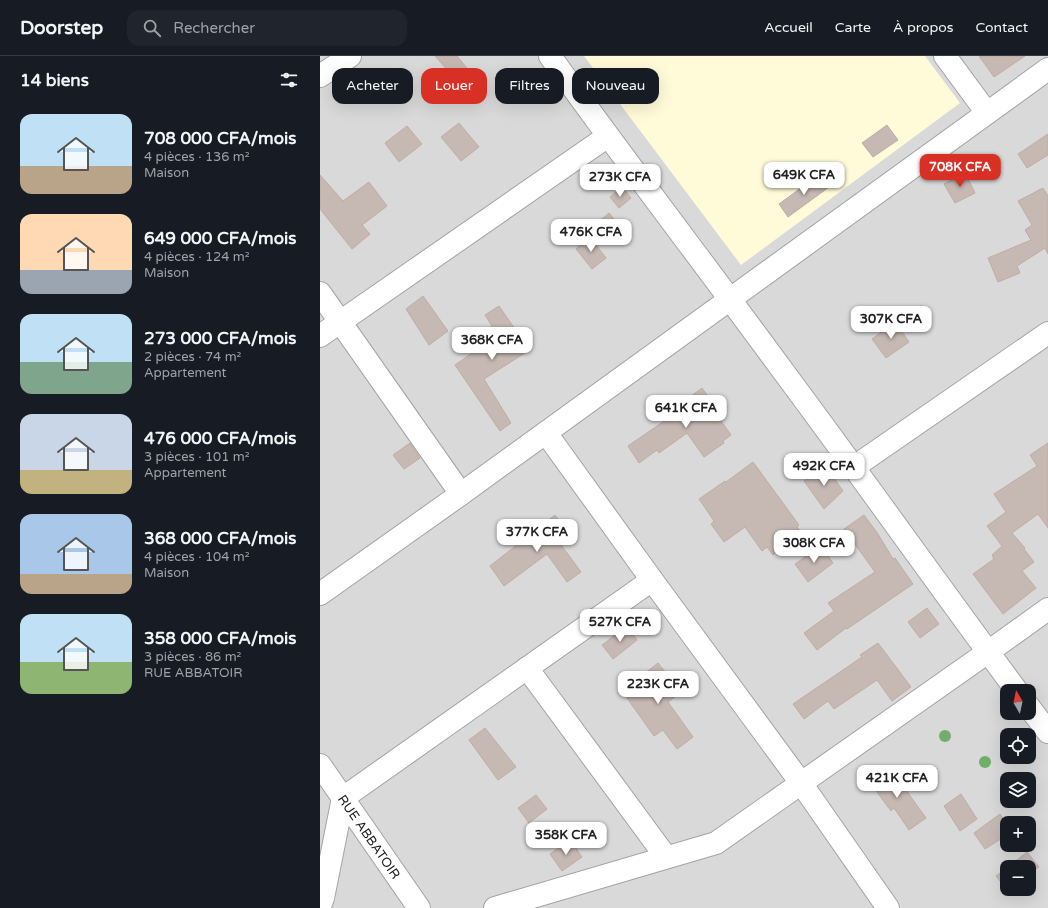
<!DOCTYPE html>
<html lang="fr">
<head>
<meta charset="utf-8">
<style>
	body { margin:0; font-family:"Varela Round",sans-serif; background:#20242c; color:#f1f3f6; height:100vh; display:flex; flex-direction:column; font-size:15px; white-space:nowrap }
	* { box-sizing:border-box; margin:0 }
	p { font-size:13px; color:#9ea1a6 }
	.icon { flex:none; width:22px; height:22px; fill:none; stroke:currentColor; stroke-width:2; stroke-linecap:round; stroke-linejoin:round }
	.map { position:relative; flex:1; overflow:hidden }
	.sheet { display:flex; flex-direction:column; background:#171b24; width:320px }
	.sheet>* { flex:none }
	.banner { position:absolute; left:12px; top:12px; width:380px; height:36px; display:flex; gap:8px }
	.needle { width:26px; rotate:351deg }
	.controls { position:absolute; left:680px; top:628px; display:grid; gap:8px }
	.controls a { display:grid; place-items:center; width:36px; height:36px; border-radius:8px; background:#171b24; box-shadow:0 4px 16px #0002; font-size:20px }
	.price { position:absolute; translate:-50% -34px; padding:0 9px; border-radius:8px; background:#fff; color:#222; font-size:13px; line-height:26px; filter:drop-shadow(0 1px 2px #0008) }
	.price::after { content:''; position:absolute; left:50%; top:24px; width:12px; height:9px; margin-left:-6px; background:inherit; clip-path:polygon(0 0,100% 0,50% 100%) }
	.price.on { background:#d93025; color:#fff }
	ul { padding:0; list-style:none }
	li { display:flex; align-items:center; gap:12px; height:100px; padding:0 20px }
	li span { display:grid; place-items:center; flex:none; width:112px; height:80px; border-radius:12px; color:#555 }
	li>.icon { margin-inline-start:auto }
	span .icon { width:48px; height:48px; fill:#fffc; stroke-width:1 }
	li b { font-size:17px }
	h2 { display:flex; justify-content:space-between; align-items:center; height:48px; padding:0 20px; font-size:17px }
	.chip { padding:0 14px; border-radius:12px; background:#171b24; box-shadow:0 4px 16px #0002; font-size:14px; line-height:36px }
	.chip.on { background:#d93025; color:#fff }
	header { display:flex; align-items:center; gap:24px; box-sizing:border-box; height:56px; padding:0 20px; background:#171b24; border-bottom:1px solid #363941 }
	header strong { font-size:19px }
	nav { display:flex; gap:22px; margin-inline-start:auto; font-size:14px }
	.search { width:280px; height:36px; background:#20242c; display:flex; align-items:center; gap:10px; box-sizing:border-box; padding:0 14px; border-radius:12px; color:#9ea1a6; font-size:15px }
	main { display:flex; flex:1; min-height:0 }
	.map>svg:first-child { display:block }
	.residential { fill:#dad9d9; fill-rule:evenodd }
	.education { fill:#fffbd9 }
	.building { fill:#c6b9b4; stroke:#c0aca3 }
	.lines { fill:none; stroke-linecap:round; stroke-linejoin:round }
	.minor-casing { stroke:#a3a3a3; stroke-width:24 }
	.minor { stroke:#fff; stroke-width:22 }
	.tree { fill:#71ae69 }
	.labels { text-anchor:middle; stroke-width:3; stroke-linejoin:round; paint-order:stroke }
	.street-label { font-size:13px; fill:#1c1c1c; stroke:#fff }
</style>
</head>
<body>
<header>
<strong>Doorstep</strong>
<div class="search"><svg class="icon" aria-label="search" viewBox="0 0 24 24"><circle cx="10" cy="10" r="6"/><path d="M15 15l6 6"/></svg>Rechercher</div>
<nav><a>Accueil</a><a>Carte</a><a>À propos</a><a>Contact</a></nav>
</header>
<main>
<section class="sheet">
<h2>14 biens<svg class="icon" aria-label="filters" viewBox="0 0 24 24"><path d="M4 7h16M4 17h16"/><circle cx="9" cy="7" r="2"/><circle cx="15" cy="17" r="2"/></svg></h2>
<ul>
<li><span style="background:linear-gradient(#bfe0f5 65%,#b9a48a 0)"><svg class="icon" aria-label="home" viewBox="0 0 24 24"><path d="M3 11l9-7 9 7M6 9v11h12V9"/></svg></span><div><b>708 000 CFA/mois</b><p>4 pièces · 136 m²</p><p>Maison</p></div></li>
<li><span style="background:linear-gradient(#ffd9b3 70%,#9aa5b1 0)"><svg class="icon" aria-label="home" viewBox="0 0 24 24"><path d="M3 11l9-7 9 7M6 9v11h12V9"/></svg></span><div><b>649 000 CFA/mois</b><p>4 pièces · 124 m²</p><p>Maison</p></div></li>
<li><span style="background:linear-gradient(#bfe0f5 60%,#7fa58c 0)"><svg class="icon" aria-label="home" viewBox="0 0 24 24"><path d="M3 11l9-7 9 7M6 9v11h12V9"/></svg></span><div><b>273 000 CFA/mois</b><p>2 pièces · 74 m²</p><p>Appartement</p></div></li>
<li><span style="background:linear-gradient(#c9d6e8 70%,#c2b280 0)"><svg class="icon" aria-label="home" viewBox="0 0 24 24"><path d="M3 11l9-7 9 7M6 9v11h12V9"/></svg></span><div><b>476 000 CFA/mois</b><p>3 pièces · 101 m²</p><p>Appartement</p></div></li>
<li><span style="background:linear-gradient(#a9c7e8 75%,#b9a48a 0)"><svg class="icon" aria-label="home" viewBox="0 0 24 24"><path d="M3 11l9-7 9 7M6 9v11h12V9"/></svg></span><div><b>368 000 CFA/mois</b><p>4 pièces · 104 m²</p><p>Maison</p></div></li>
<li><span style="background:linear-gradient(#bfe0f5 60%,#8fb573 0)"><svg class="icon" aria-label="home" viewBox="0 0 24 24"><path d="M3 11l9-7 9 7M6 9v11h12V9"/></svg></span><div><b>358 000 CFA/mois</b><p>3 pièces · 86 m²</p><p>RUE ABBATOIR</p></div></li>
</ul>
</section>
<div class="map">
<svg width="728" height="852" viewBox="0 0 728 852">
	<rect width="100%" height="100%" fill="#eee8e1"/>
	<path class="residential" d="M0,0h728v852h-728zM687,635h22v22h-22zM687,679h22v22h-22zM687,723h22v22h-22zM687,767h22v22h-22zM687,811h22v22h-22z"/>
	<path class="education" d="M264,0h341l35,47 -219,162z"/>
	<path class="building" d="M115,0h22l13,16 -12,10z
		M659,0h46l-31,21z
		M139,67l20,24 -18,14 -20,-24z
		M567,69l11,15 -25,17 -11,-14z
		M87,70l15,18 -23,18 -14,-19z
		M728,78v21l-21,13 -9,-14z
		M645,117l10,20 -20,10 -11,-19z
		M500,118l9,13 -41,30 -9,-13z
		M0,119l23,26 26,-19 18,24 -25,19 8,9 -18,15 -32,-40z
		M302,131l9,11 -12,10 -9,-11z
		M723,132l5,8v58l-3,-6 -28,18 3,7 -22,9 -10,-24 43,-18 -6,-10 7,-5 -14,-24z
		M289,157l12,15 -19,16 -12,-15z
		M270,181l16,21 -14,11 -16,-20z
		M103,240l25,35 -19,14 -23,-36z
		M179,250l25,36 -1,1 5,8 -44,28 27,44 -11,8 -45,-66 17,-12 -6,-9 26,-18 -7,-11z
		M575,266l14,20 -23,16 -14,-19z
		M382,332l17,24 -3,2 15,21 -8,6 1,2 -20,14 -17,-24 -28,20 -2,-3 -18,13 -11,-17 58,-40 -3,-4z
		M90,387l10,15 -16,11 -11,-14z
		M728,387v85l-10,-14 -26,19 13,15 -1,1 10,13 -12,9 14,17 -33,26 -30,-40 21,-15 -2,-4 10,-9 -15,-20 19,-14 -12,-18 43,-28 -7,-11z
		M433,406l46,63 -2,2 3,4 -27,24 -6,-8 -5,4 -17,-24 -21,15 -13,-18 3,-3 -15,-22 26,-18 1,1z
		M505,409l18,26 -19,18 -20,-28z
		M235,459l14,19 -10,8 22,30 -14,10 -20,-28 -43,32 -14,-20z
		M544,459l14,19 15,25 2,-1 18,26 -66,45 -1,-1 -29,22 -13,-17 30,-22 -6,-8 47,-31 -31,-43z
		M501,490l12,17 -25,19 -13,-18z
		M607,552l12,16 -19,14 -12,-16z
		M307,570l10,14 -24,19 -11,-14z
		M558,587l33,44 -19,14 -15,-21 -43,29 -6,-8 -24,18 -11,-15 69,-47 -2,-2z
		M338,607l23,29 -13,10 25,35 -16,12 -14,-19 -9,6 -32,-45z
		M165,672l31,39 -18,13 -29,-40z
		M563,713l10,14 5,-4 28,39 -17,12 -15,-22 -3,3 -23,-31z
		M641,738l16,25 -17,12 -16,-25z
		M216,739l11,14 -18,14 -11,-15z
		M680,758l7,10v11l-22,14 -11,-16z
		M250,784l12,17 -20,14 -12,-17z
		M707,796l12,15 -10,7v-7h-21z
		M687,812v21h3l-2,2 -12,-15z"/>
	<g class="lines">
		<g class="minor-casing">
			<g id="minor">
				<path d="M230,0c76,106 156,210 233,315 79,106 155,214 234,320"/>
				<path d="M625,0l42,57"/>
				<path d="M0,20l30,-20"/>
				<path d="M0,237l141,201"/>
				<path d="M0,280l288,-200"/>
				<path d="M226,377l106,147 149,203 87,125"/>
				<path d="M534,411l194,-134"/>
				<path d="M0,538l141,-100 587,-425"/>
				<path d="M207,612l139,189"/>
				<path d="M709,651l19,25"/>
				<path id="s1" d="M0,709l99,143"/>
				<path d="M0,850l3,-8 20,-100 309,-218"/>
				<path d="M175,852l221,-65 272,-191 60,-43"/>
			</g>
		</g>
		<use href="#minor" class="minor"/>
	</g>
	<g class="tree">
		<circle cx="625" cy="680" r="6"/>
		<circle cx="665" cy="706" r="6"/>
	</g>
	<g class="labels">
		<g class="street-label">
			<text dy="5" stroke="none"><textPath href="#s1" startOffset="87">RUE ABBATOIR</textPath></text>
		</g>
	</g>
</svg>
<div class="controls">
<a><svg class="needle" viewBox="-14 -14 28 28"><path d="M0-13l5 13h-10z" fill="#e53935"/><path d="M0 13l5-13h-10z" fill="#9ea1a6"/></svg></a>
<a><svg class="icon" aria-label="locate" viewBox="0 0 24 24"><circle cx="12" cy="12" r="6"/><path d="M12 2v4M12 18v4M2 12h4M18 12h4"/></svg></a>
<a><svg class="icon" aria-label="layers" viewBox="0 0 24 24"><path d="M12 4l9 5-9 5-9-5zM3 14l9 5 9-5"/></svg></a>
<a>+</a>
<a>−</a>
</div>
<b class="price on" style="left:640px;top:132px">708K CFA</b>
<b class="price" style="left:484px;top:140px">649K CFA</b>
<b class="price" style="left:300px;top:142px">273K CFA</b>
<b class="price" style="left:271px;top:197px">476K CFA</b>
<b class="price" style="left:571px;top:284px">307K CFA</b>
<b class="price" style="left:172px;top:305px">368K CFA</b>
<b class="price" style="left:366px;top:373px">641K CFA</b>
<b class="price" style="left:504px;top:431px">492K CFA</b>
<b class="price" style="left:217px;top:497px">377K CFA</b>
<b class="price" style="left:494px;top:508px">308K CFA</b>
<b class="price" style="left:300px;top:587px">527K CFA</b>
<b class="price" style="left:338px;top:649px">223K CFA</b>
<b class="price" style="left:577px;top:743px">421K CFA</b>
<b class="price" style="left:246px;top:800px">358K CFA</b>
<div class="banner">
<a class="chip">Acheter</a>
<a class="chip on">Louer</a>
<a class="chip">Filtres</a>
<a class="chip">Nouveau</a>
</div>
</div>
</main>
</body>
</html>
